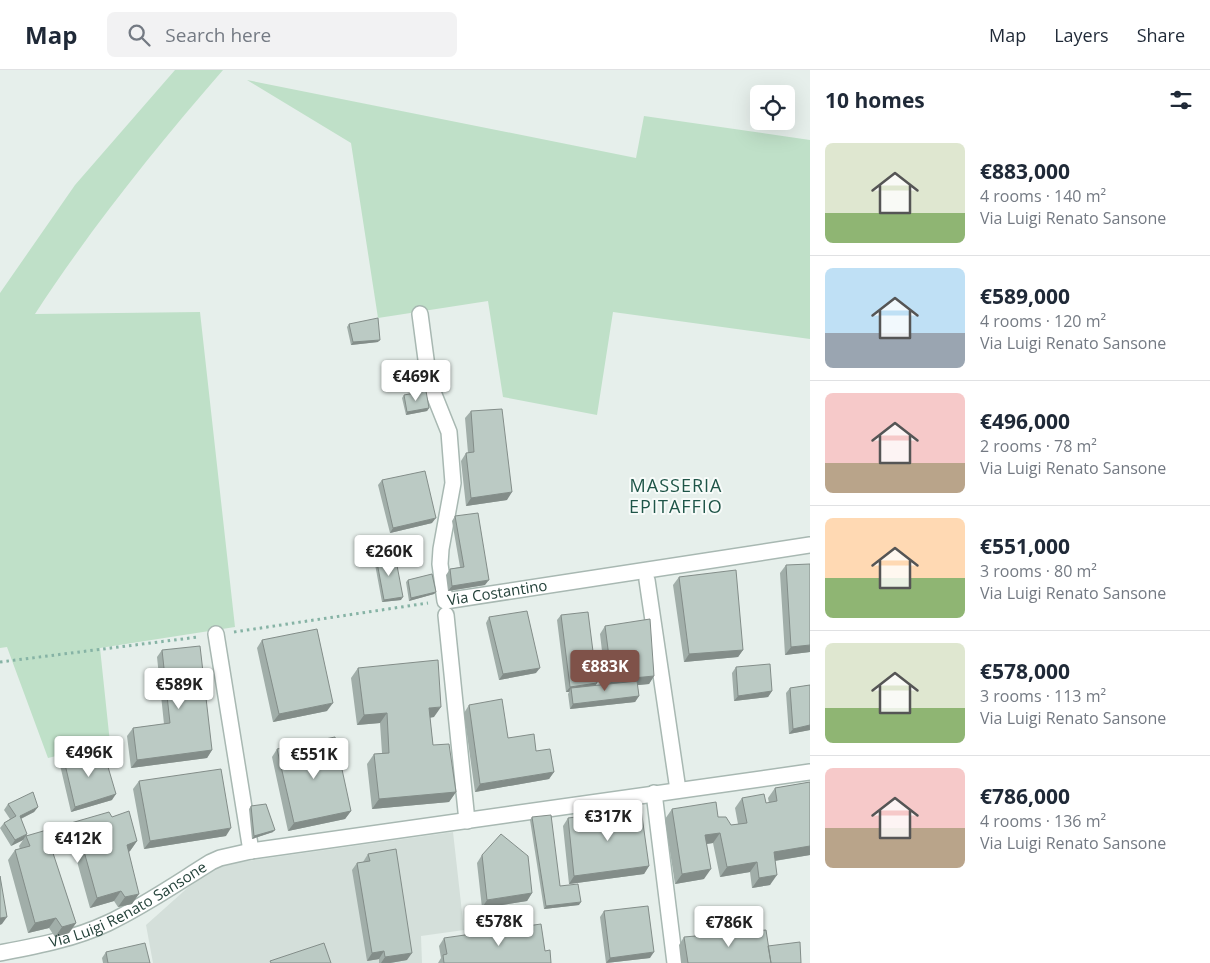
<!DOCTYPE html>
<html lang="en">
<head>
<meta charset="utf-8">
<style>
	body { margin:0; font-family:"Open Sans",sans-serif; background:#f2f2f3; color:#1f2937; height:100vh; display:flex; flex-direction:column; font-size:19px; white-space:nowrap }
	* { box-sizing:border-box; margin:0 }
	p { font-size:16px; color:#747a83 }
	.icon { flex:none; width:28px; height:28px; fill:none; stroke:currentColor; stroke-width:2; stroke-linecap:round; stroke-linejoin:round }
	.map { position:relative; flex:1; overflow:hidden }
	.details { display:flex; flex-direction:column; background:#fff; width:400px }
	.details>* { flex:none }
	.controls { position:absolute; left:750px; top:15px; display:grid; gap:10px }
	.controls a { display:grid; place-items:center; width:45px; height:45px; border-radius:8px; background:#fff; box-shadow:0 5px 20px #0002; font-size:25px }
	.price { position:absolute; translate:-50% -42px; padding:0 11px; border-radius:5px; background:#fff; color:#222; font-size:16px; line-height:32px; filter:drop-shadow(0 1px 2px #0008) }
	.price::after { content:''; position:absolute; left:50%; top:30px; width:15px; height:11px; margin-left:-8px; background:inherit; clip-path:polygon(0 0,100% 0,50% 100%) }
	.price.current { background:#7f5249; color:#fff }
	ul { padding:0; list-style:none }
	li { display:flex; align-items:center; gap:15px; height:125px; padding:0 15px }
	li+li { border-top:1px solid #e0e1e3 }
	li span { display:grid; place-items:center; flex:none; width:140px; height:100px; border-radius:8px; color:#555 }
	li>.icon { margin-inline-start:auto }
	span .icon { width:60px; height:60px; fill:#fffc; stroke-width:1 }
	li b { font-size:21px }
	h2 { display:flex; justify-content:space-between; align-items:center; height:60px; padding:0 15px; font-size:21px }
	header { display:flex; align-items:center; gap:30px; box-sizing:border-box; height:70px; padding:0 25px; background:#fff; border-bottom:1px solid #e0e1e3 }
	header strong { font-size:24px }
	nav { display:flex; gap:28px; margin-inline-start:auto; font-size:18px }
	.search { width:350px; height:45px; background:#f2f2f3; display:flex; align-items:center; gap:12px; box-sizing:border-box; padding:0 18px; border-radius:8px; color:#747a83; font-size:19px }
	main { display:flex; flex:1; min-height:0 }
	.map>svg:first-child { display:block }
	.built { fill:#d4dfda }
	.green { fill:#bfe0c8 }
	.lines { fill:none; stroke-linecap:round; stroke-linejoin:round }
	.minor-casing { stroke:#a8b8b2; stroke-width:18 }
	.path { stroke:#86b3a5; stroke-width:3; stroke-dasharray:2.5 4; stroke-linecap:butt }
	.minor { stroke:#fff; stroke-width:15 }
	.wall { fill:#a1aea9 }
	.shaded-wall { fill:#838d89 }
	.building { fill:#bbcac4; stroke:#838d89 }
	.labels { text-anchor:middle; stroke-width:4; stroke-linejoin:round; paint-order:stroke }
	.street-label { font-size:15px; fill:#24423a; stroke:#f7fbf9 }
	.quarter-label { font-size:18px; letter-spacing:1px; fill:#1f5548; stroke:#f7fbf9 }
</style>
</head>
<body>
<header>
<strong>Map</strong>
<div class="search"><svg class="icon" aria-label="search" viewBox="0 0 24 24"><circle cx="10" cy="10" r="6"/><path d="M15 15l6 6"/></svg>Search here</div>
<nav><a>Map</a><a>Layers</a><a>Share</a></nav>
</header>
<main>
<div class="map">
<svg width="810" height="893" viewBox="0 0 810 893">
	<rect width="100%" height="100%" fill="#e6efeb"/>
	<path class="built" d="M453,762l11,98 -43,6 1,27h-269l-7,-38 66,-59z"/>
	<path class="green" d="M175,0h48c-67,77 -132,158 -188,244l165,-2 35,315 -135,21 10,95 -62,15 -41,-111 -7,1v-355l75,-108z
		M247,10l389,78 8,-42 166,24v199l-197,-27 -16,103 -94,-18 -15,-96 -110,17 -27,-175z"/>
	<g class="lines">
		<g class="minor-casing">
			<g id="minor">
				<path id="s1" d="M420,244l9,68 20,50 4,51 -12,66 -1,15 5,37 365,-56"/>
				<path d="M647,510l31,210"/>
				<path d="M446,545l21,206"/>
				<path d="M216,564l35,217"/>
				<path d="M654,723l21,170"/>
				<path id="s2" d="M0,883c36,-7 74,-14 108,-30 36,-17 69,-40 103,-61l9,-4 31,-7 559,-79"/>
			</g>
		</g>
		<path class="path" d="M234,562l194,-29
			M0,592l198,-25"/>
		<use href="#minor" class="minor"/>
	</g>
	<path class="wall" d="M349,254l29,18 -27,3 -4,-18z
		M404,325l25,13 -2,3 -21,4 -4,-17z
		M471,341l36,89 -41,6 -5,-45 5,-8h2l-3,-35z
		M382,410l50,43 -42,10 -12,-48z
		M455,446l30,69 -37,6 -2,-16 4,-6 10,-2 -8,-46z
		M376,487l25,43 -19,2 -8,-43z
		M786,495l24,87 -25,3 -5,-82z
		M679,507l64,73 -5,7 -54,5 -11,-77z
		M408,510l28,12 -2,2 -25,7 -3,-19z
		M561,545l35,71 10,-1 -6,-51 5,-8 49,50 -5,8 -12,1 2,11 -4,6 -65,7 -2,-15 1,-2h-3l-9,-72z
		M489,547l47,56 -37,7 -13,-57z
		M262,570l65,71 -54,11 -16,-74z
		M162,580l50,100 -5,8 -76,10 -4,-32 6,-8 31,-4 -7,-67z
		M736,597l36,24 -4,6 -34,4 -2,-28z
		M358,598l76,49 -4,1 3,27 23,47 -7,10 -77,7 -5,-45 7,-10 8,-1 -2,-30 -23,2 -6,-47z
		M810,615v45l-21,4 -3,-41 4,-5z
		M469,635l39,33 28,13 18,21 -5,7 -74,13 -11,-79z
		M277,679l74,62 -6,8 -57,12 -16,-74z
		M64,690l48,40 -41,12 -11,-47z
		M139,711l87,55 -82,13 -11,-60z
		M810,712v73l-35,6 -5,24 -18,3 -2,-16 -30,5 -7,-34 -6,1 -3,35 -29,5 -10,-65 7,-10 46,8 13,8 7,-1 -3,-16 7,-10 24,5h3l-1,-5 7,-10z
		M8,734l30,3 -4,5 -13,7 6,17 85,-19 25,24 -7,10 -1,1 3,52 -14,3 -4,-6 -24,7 -17,-61 -20,7 23,69 -7,10 -14,4 -6,-9 -21,5 -20,-73 7,-10 5,-1 -1,-3 4,-6 -12,6 -11,-18 4,-5 6,-4 -6,-9z
		M251,736l22,26 -21,7 -3,-30z
		M532,747l28,69 19,19 -35,4 -14,-89z
		M568,748l81,48 -5,8 -75,10 -6,-58z
		M368,784l39,106 -17,3h-11v-4l-12,2 -15,-91 5,-7 6,-1z
		M482,785l50,38 -5,8 -45,7 -5,-45z
		M604,841l46,47 -44,5 -6,-46z
		M684,867l84,9 33,17h-120l-2,-18z
		M444,868l101,13 6,12h-113l3,-5 -2,-12z
		M106,882l44,11h-47l-1,-5z"/>
	<path class="shaded-wall" d="M380,270l-2,2 -27,3 2,-3z
		M429,338l-2,3 -21,4 1,-3z
		M512,422l-5,8 -41,6 5,-8z
		M436,448l-4,5 -42,10 3,-5z
		M489,510l-4,5 -37,6 4,-5z
		M436,522l-2,2 -25,7 2,-3z
		M403,527l-2,3 -19,2 2,-2z
		M810,575v7l-25,3 6,-8z
		M743,580l-5,7 -54,5 5,-8z
		M540,598l-4,5 -37,7 4,-6z
		M654,606l-5,8 -42,4 5,-8z
		M597,613l-3,6 -23,-1 -2,4h-3l4,-5z
		M772,621l-4,6 -34,4 4,-5z
		M639,626l-4,6 -65,7 3,-5z
		M333,633l-6,8 -54,11 6,-8z
		M441,637l-7,10 -12,1 7,-10z
		M387,643l-7,10 -23,2 7,-10z
		M810,655v5l-21,4 4,-5z
		M212,680l-5,8 -76,10 6,-8z
		M554,702l-5,7 -74,13 5,-8z
		M456,722l-7,10 -77,7 7,-10z
		M116,724l-4,6 -41,12 4,-5z
		M38,737l-4,5 -18,9 4,-5z
		M351,741l-6,8 -57,12 6,-8z
		M231,758l-5,8 -82,13 6,-8z
		M275,760l-2,2 -21,7 2,-3z
		M720,763l-7,10 -15,2 7,-10z
		M27,764l-4,6 -12,6 4,-6z
		M80,767l-7,10 -29,10 7,-10z
		M137,771l-7,10 -10,4 7,-10z
		M810,776v9l-43,7 7,-10z
		M757,792l-7,10 -30,5 7,-10z
		M649,796l-5,8 -75,10 5,-8z
		M711,799l-7,10 -29,5 7,-10z
		M777,805l-7,10 -18,3 7,-10z
		M121,821l-7,10 -24,7 7,-10z
		M532,823l-5,8 -45,7 5,-8z
		M139,824l-7,10 -14,3 7,-10z
		M581,832l-2,3 -35,4 2,-3z
		M7,847l-5,7 -2,1v-7z
		M56,848l-7,10 -21,5 7,-10z
		M76,853l-7,10 -14,4 7,-10z
		M384,881l-5,8 -12,2 5,-8z
		M654,882l-4,6 -44,5 4,-5z
		M412,883l-5,7 -17,3h-9l4,-6z"/>
	<path class="building" d="M378,248l2,22 -27,2 -4,-18z
		M426,321l3,17 -22,4 -3,-17z
		M502,339l10,83 -41,6 -5,-45 8,-1 -3,-41z
		M425,401l11,47 -43,10 -11,-48z
		M478,443l11,67 -37,6 -2,-17 14,-2 -9,-51z
		M395,485l8,42 -19,3 -8,-43z
		M810,494v81l-19,2 -5,-82z
		M736,500l7,80 -54,4 -10,-77z
		M432,504l4,18 -25,6 -3,-18z
		M527,541l13,57 -37,6 -14,-57z
		M588,542l9,71 -27,4 -9,-72z
		M650,549l4,57 -42,4 -7,-54z
		M317,559l16,74 -54,11 -17,-74z
		M200,576l12,104 -75,10 -4,-32 37,-5 -8,-73z
		M438,590l3,47 -12,1 4,37 16,-1 7,48 -77,7 -5,-45 15,-1 -2,-40 -23,2 -6,-47z
		M770,594l2,27 -34,5 -2,-29z
		M637,611l2,15 -66,8 -2,-16z
		M810,615v40l-17,4 -3,-41z
		M502,629l6,39 26,-4 2,17 14,-2 4,23 -74,12 -11,-79z
		M335,667l16,74 -57,12 -17,-74z
		M103,680l13,44 -41,13 -11,-47z
		M221,699l10,59 -81,13 -11,-60z
		M810,712v64l-36,6 3,23 -18,3 -2,-16 -30,5 -7,-34 -15,2 6,34 -29,5 -10,-65 44,-7 2,15h8l5,8 16,-2 -5,-25 22,-4 2,9 11,-2 -2,-13z
		M33,722l5,15 -18,9 7,18 -12,6 -11,-17 12,-7 -8,-12z
		M266,734l9,26 -21,6 -3,-30z
		M641,739l8,57 -75,10 -6,-58z
		M129,741l8,30 -10,4 12,49 -14,3 -4,-6 -24,7 -17,-61 -29,10 25,76 -14,4 -6,-9 -21,5 -20,-73 15,-4 -4,-10 83,-24 3,5z
		M551,745l9,71 18,-2 3,18 -35,4 -14,-89z
		M501,764l27,22 4,37 -45,7 -5,-45z
		M396,779l16,104 -27,4 -1,-6 -12,2 -15,-90 13,-2 -2,-7z
		M0,806l7,41 -7,1z
		M648,836l6,46 -44,6 -6,-47z
		M541,854l4,27 5,-1 1,13h-107l-1,-8 4,-1 -3,-16z
		M766,860l5,33h-83l-4,-26z
		M800,872l1,21h-30l-3,-17z
		M145,873l5,20h-42l-2,-11z
		M324,873l7,20h-60l-1,-2z"/>
	<g class="labels">
		<g class="street-label">
			<text dy="5" stroke="none"><textPath href="#s1" startOffset="346">Via Costantino</textPath></text>
			<text dy="5" stroke="none"><textPath href="#s2" startOffset="138">Via Luigi Renato Sansone</textPath></text>
		</g>
		<g class="quarter-label">
			<text x="676" y="422">MASSERIA<tspan x="676" dy="21">EPITAFFIO</tspan></text>
		</g>
	</g>
</svg>
<div class="controls">
<a><svg class="icon" aria-label="locate" viewBox="0 0 24 24"><circle cx="12" cy="12" r="6"/><path d="M12 2v4M12 18v4M2 12h4M18 12h4"/></svg></a>
</div>
<b class="price" style="left:416px;top:332px">€469K</b>
<b class="price" style="left:389px;top:507px">€260K</b>
<b class="price current" style="left:605px;top:622px">€883K</b>
<b class="price" style="left:179px;top:640px">€589K</b>
<b class="price" style="left:89px;top:708px">€496K</b>
<b class="price" style="left:314px;top:710px">€551K</b>
<b class="price" style="left:608px;top:772px">€317K</b>
<b class="price" style="left:78px;top:794px">€412K</b>
<b class="price" style="left:499px;top:877px">€578K</b>
<b class="price" style="left:729px;top:878px">€786K</b>
</div>
<section class="details">
<h2>10 homes<svg class="icon" aria-label="filters" viewBox="0 0 24 24"><path d="M4 7h16M4 17h16"/><circle cx="9" cy="7" r="2"/><circle cx="15" cy="17" r="2"/></svg></h2>
<ul>
<li><span style="background:linear-gradient(#dfe7d0 70%,#8fb573 0)"><svg class="icon" aria-label="home" viewBox="0 0 24 24"><path d="M3 11l9-7 9 7M6 9v11h12V9"/></svg></span><div><b>€883,000</b><p>4 rooms · 140 m²</p><p>Via Luigi Renato Sansone</p></div></li>
<li><span style="background:linear-gradient(#bfe0f5 65%,#9aa5b1 0)"><svg class="icon" aria-label="home" viewBox="0 0 24 24"><path d="M3 11l9-7 9 7M6 9v11h12V9"/></svg></span><div><b>€589,000</b><p>4 rooms · 120 m²</p><p>Via Luigi Renato Sansone</p></div></li>
<li><span style="background:linear-gradient(#f6c9c9 70%,#b9a48a 0)"><svg class="icon" aria-label="home" viewBox="0 0 24 24"><path d="M3 11l9-7 9 7M6 9v11h12V9"/></svg></span><div><b>€496,000</b><p>2 rooms · 78 m²</p><p>Via Luigi Renato Sansone</p></div></li>
<li><span style="background:linear-gradient(#ffd9b3 60%,#8fb573 0)"><svg class="icon" aria-label="home" viewBox="0 0 24 24"><path d="M3 11l9-7 9 7M6 9v11h12V9"/></svg></span><div><b>€551,000</b><p>3 rooms · 80 m²</p><p>Via Luigi Renato Sansone</p></div></li>
<li><span style="background:linear-gradient(#dfe7d0 65%,#8fb573 0)"><svg class="icon" aria-label="home" viewBox="0 0 24 24"><path d="M3 11l9-7 9 7M6 9v11h12V9"/></svg></span><div><b>€578,000</b><p>3 rooms · 113 m²</p><p>Via Luigi Renato Sansone</p></div></li>
<li><span style="background:linear-gradient(#f6c9c9 60%,#b9a48a 0)"><svg class="icon" aria-label="home" viewBox="0 0 24 24"><path d="M3 11l9-7 9 7M6 9v11h12V9"/></svg></span><div><b>€786,000</b><p>4 rooms · 136 m²</p><p>Via Luigi Renato Sansone</p></div></li>
</ul>
</section>
</main>
</body>
</html>
